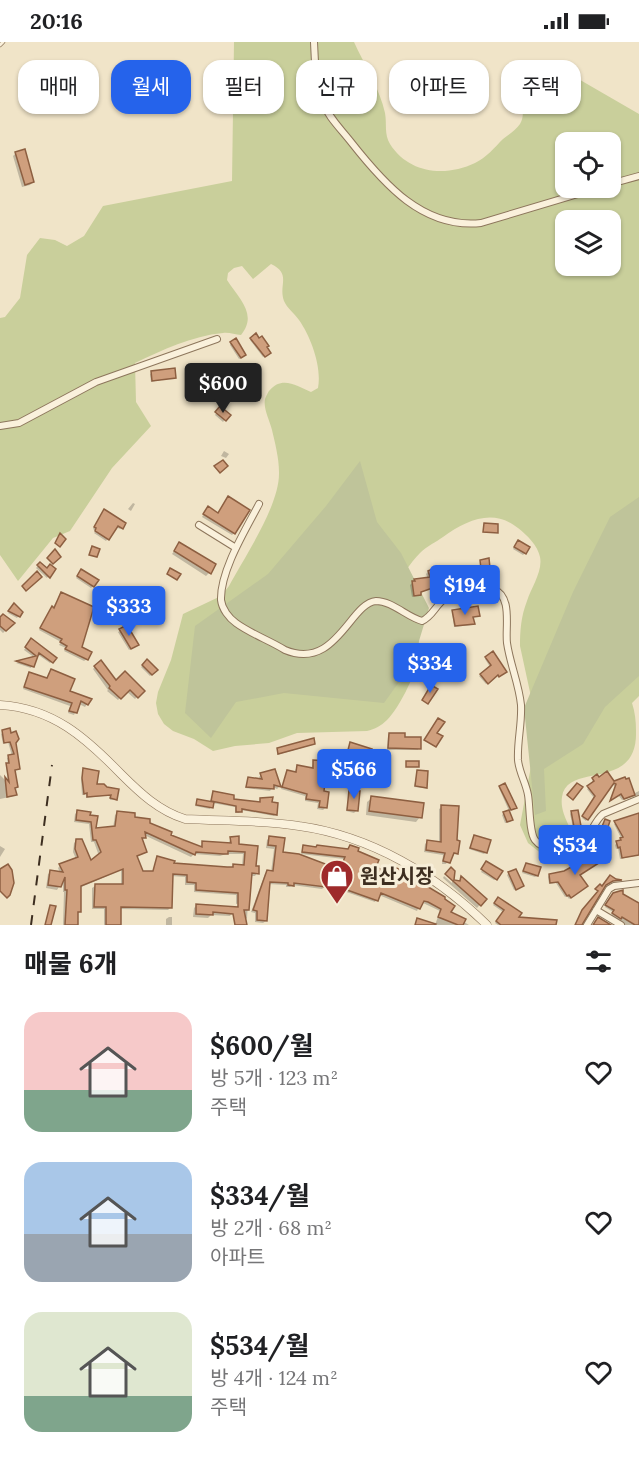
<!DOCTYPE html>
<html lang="ko">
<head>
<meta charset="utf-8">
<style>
	body { margin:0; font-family:Lora,"Noto Sans KR",serif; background:#f6f6f6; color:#202124; height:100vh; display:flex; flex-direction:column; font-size:22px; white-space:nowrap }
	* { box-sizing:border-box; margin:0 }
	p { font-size:20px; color:#757577 }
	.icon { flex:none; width:33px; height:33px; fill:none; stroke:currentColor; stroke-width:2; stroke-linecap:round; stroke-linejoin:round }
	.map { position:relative; height:883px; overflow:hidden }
	.details { display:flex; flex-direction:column; background:#fff; flex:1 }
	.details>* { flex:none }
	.hud { position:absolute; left:18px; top:18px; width:603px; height:54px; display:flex; gap:12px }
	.buttons { position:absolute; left:555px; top:90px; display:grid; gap:12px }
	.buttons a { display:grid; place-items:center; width:66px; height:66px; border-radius:12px; background:#fff; box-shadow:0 2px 4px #0004; font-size:30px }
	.price { position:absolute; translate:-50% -51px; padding:0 14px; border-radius:6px; background:#2563eb; color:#fff; font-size:20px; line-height:39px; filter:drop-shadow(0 2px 3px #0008) }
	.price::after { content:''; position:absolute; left:50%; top:36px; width:18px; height:14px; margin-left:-9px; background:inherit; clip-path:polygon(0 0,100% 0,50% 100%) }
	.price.current { background:#222; color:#fff }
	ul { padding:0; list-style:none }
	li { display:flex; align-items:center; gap:18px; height:150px; padding:0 24px }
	li span { display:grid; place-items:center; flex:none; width:168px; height:120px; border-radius:18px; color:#555 }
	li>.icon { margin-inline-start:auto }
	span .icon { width:72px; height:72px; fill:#fffc; stroke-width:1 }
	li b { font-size:26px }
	h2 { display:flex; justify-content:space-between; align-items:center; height:72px; padding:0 24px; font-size:26px }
	.pill { padding:0 21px; border-radius:18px; background:#fff; box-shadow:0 2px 4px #0004; font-size:21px; line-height:54px }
	.pill.current { background:#2563eb; color:#fff }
	.status { display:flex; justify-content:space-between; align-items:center; height:42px; padding:0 30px; background:#fff; direction:ltr }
	.status svg { height:16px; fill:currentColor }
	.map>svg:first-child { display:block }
	.green { fill:#c9cf9b; fill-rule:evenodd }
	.cemetery { fill:#bfc49a }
	.shadow { fill:#0003; fill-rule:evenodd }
	.building { fill:#cf9f7d; stroke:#8d5f41; stroke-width:1.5; fill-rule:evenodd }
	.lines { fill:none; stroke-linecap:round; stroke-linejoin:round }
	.service-casing { stroke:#8d765c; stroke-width:4.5 }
	.minor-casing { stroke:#8d765c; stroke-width:8 }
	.tertiary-casing { stroke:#8d765c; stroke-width:9 }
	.service { stroke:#faf1dc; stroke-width:3 }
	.minor { stroke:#faf1dc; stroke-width:6 }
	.tertiary { stroke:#faf1dc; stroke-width:8 }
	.rail { stroke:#3d2e20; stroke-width:2; stroke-dasharray:10 10; stroke-linecap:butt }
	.labels { text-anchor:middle; stroke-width:6; stroke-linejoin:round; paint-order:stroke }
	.poi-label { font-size:20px; font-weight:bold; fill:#3d2e20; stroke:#f7eed8; text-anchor:start }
</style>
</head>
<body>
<div class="status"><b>20:16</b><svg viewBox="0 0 49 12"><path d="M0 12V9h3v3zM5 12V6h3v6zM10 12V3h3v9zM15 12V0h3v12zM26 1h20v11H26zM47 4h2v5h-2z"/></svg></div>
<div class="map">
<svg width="639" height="883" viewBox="0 0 639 883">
	<rect width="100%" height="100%" fill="#f0e4c8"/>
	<path class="green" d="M234,0h120c10,22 26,47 31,71 2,11 -1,21 5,31 19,30 56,33 85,19 11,-5 20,-16 28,-24 5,-4 13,-9 17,-15 7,-11 -2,-24 7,-35 13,-16 29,-20 48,-12l64,37v582l-7,7c3,9 4,18 4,28 2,62 -69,30 -74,66 -3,19 14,35 15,53l-7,9 -12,1 -11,-2 -19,-15 -8,-18 18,-96 -18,-83c0,-15 1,-30 7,-45 4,-13 16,-30 13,-44 -2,-11 -13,-22 -22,-29 -25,-20 -51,-8 -75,9 -7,5 -16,9 -23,16 -10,10 -19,25 -28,36 8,16 21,33 26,50 7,20 -17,67 -31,81 -6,6 -12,9 -20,11l-70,2 -28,10 -34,3 -22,5 -19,-12 -21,-8 -9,-7 -6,-10 -2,-11 2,-11 13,-32 12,-46 38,-18 8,-10c16,-30 51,-81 50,-114 0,-14 -4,-29 -7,-42 -2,-9 -9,-21 -7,-31 1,-2 3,-7 4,-8 13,-16 28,-5 42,1l7,-4c4,-21 -7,-51 -19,-68 -5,-7 -12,-12 -15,-19 -6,-16 8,-27 -13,-37l-18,15 -11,-13 -8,2 -6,5 -1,7c12,19 31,34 14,55 -6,0 -12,-3 -18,-2 -32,3 -60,17 -88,30l1,39 15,24 -39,42 -42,63 -17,7 -35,43 -18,-26v-237l5,-1 15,-19 7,-43 13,-17 15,2 12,6 17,-10 19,-30 129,-25zM566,100h44v46h-44zM566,178h44v46h-44z"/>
	<path class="cemetery" d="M360,419l17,61 24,31 28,55 -17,56 -28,39 -100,-10 -48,9 -25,36 -26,-25 10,-87 73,-52 58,-68z
		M639,455v179l-34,31 -22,37 -39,25 2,42 -11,4 -11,-107 49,-116 37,-75z"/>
	<path class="shadow" d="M16,111l17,29 -3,3 -8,2 -9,-31z
		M256,293l13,17 -6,5 -13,-17z
		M231,301l12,14 -4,2 -9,-14z
		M152,331l23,4 -24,5 -1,-8z
		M223,348l6,5 -4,3 -5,-5z
		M220,366l8,8 -5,6 -8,-7z
		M224,409l5,3 -3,4 -5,-2z
		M133,461l2,1 -4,7 -3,-2z
		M206,468l28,23 -2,2 -30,-18z
		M103,470l18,16 -1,1 -4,-2 -10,14 -12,-8 2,-2 -3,-2z
		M516,502l9,9 -2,2 -10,-6z
		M177,505l32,26 -3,3 -34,-22z
		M40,522l7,5h7l-7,9 -11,-10z
		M428,530l10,1 31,2 -3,2 -24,6 -30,14 -2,-12 5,-5 13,-1 -2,-5z
		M80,531l13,13 -2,2 -15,-10z
		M61,552l19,54 7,11 -3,2 -20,-10 2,-3 -7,-3 2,-3 -22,-12z
		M14,563l7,7 -4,6 -9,-5z
		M452,569l27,5 -7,2v7l-18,2z
		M0,577l13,4 -10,10 -3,-3z
		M120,589l15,15 -6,4 -11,-18z
		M31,598l24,18 -5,5 -13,-9 -6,14 -15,-5 19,-5 -11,-8z
		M493,611l12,18 -19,13 -7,-8 11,-9 -5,-8z
		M147,619l9,9 -6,6 -9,-9z
		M95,625l21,16 27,8 -8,8 -9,-8 -8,9 -11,-9 1,-1 -15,-21z
		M51,629l17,20 19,13 -2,3 -6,-3 -5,11 -6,-2 2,-7 -47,-17 7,-15 16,5z
		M8,688l7,13 4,26 -5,2 3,16 -4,1 2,7 -1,1 -14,3v-24l8,8 -2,-17 2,-2 -1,-6 5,-2 -4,-14 -5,2 -2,-10z
		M389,692l14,4 16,10 -1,2h-31l1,-14z
		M314,702l-2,1 -35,10 1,-5z
		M351,702l18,8 8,13 -2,2h-10l2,-9 -14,-5 -4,12 18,10 10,1 -3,7 -32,-11z
		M314,719l25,15 -3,2 -12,-1 -1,15 3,15 -3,3 -6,-1 1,-6 -13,-2v-5l-24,-7 6,-17 7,2 3,-8 14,3z
		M83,728l12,16 9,-1 12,14 -6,1v-5l-24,3v-4l-4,1 -1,-15z
		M274,729l5,16 -2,2 -4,-2 -3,4 -25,-3 4,-9 11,1 -1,-3 2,-2z
		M417,729l8,16 -1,1 -10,-1z
		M597,734l17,6 19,12 6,-3v4l-17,5 -4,-5 -8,5 5,-14 -4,-2 -25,37 -4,-3 12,-20 -7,-9 6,-6 -1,-2z
		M500,745l13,22 -4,2 -10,-23z
		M350,749l6,20 -2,2 -8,-2z
		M213,751l19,7 27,3 2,-4 14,16 -1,1 -33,-6 -2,3h-4v-6l-23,-4 -2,6 -15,-3 3,-6 12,2z
		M372,756l48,19 -4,5 -50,-7 1,-13z
		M442,765l15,46 -6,2 -5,9h-4l1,-9 -19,-3 1,-8 3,-3 11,2v-34z
		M78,769l11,2 6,17 18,-2 2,-13 3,-3 30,12 21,12 31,12 3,-6 25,2 3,-6 7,7 18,2 -2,20 3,6 -2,3h-5l-3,42 -3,3 -4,-18 -4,1v-9l-42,-3v-7h-9v-8l-14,-1v31l-3,3 -49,-1v16h-15v-16h-12v-21l3,-2h26v-16l-42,18 -2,37h-14l1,-33h-1v-12l-6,10 -11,-2 2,-14 3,-2 9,1 -2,-5 2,-2 16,-7 -3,-7 1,-9 3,-3 14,23 8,-7 -5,-14h-3l-2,-18 -15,-2 1,-8zM144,793l47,22 3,-3 26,2 6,-2h17l-1,12h-9l-2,2 -59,-4 -14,-6 -6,15 -10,-1 -7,-15 10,-6 -4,-10z
		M572,770l7,14 -2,1 -4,1 -3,-14z
		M504,771l8,7 -2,2 -5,1 -3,-8z
		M639,773v40l-19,4 -2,-11 -2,1 -1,-4 6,-7 -7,-14z
		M474,794l12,16 -2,2 -15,-5z
		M270,795l13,2 -2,15 44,32 -3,3 -30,-4 -2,2h-4v-2l-18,-1 -2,37 -3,2 -8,-1v-9l-4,-1 14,-38 2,-2h4l3,-23 -8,-1 1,-8z
		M0,804l5,3 -5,8z
		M304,805l43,3 3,-3 27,14 -3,7 16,8 5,-7 54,44 20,12h-54l3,-5 17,5 5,-14 -19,-9 -4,9 -38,-16 -4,7 -43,-15 12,-28 -43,-5z
		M526,822l11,12 -2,1 -13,-4z
		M485,823l11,14 -2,1 -13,-8z
		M454,830l-2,9 6,1 3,-4 24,21 -8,9 -34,-30 1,-2 8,7v-4z
		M509,831l11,15 -6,2 -7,-15z
		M549,833h29l8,11 -17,13 -2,-3 -2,1 -9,-14 -7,1 -1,-7z
		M622,853l17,7v23h-15l-13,-9 2,-4 -8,-5 6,-11z
		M498,857l19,19 39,7h-58l-3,-2 8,-11 -10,-7z
		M197,863l35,8 -2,3 -19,-1 -3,3 -15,-1 1,-9z
		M169,875h3v8h-6v-6z"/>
	<path class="building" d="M25,107l9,33 -9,3 -10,-33z
		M256,291l3,5 3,-2 7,10 -2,1 4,6 -6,4 -15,-19z
		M236,296l10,17 -5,3 -11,-16z
		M175,326l1,10 -24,3 -1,-10z
		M220,364l11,9 -5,6 -11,-9z
		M223,418l5,6 -8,7 -6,-7z
		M228,454l22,14 -15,24 -32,-20 5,-8 10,7z
		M104,467l22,14 -3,6 -5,-3 -9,14 -14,-9 1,-3 -2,-1z
		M484,481l14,1v9l-15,-1z
		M60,491l6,6 -6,8 -5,-4z
		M518,498l12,7 -4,7 -12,-7z
		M179,500l37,22 -5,10 -37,-23z
		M92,504l8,3 -3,8 -8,-2z
		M55,507l6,8 -8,7 -6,-6z
		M489,516l1,10 -9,1 -1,-9z
		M40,520l7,6 3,-4 6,5 -6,9 -13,-13z
		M468,524l2,10 -27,6 1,2 -23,8v3l-7,1 -2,-15h3l-1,-2 16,-2 -2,-6 9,-4 2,4z
		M170,526l11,6 -4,6 -10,-6z
		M81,527l18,11 -5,7 -17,-11z
		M37,529l5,6 -16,14 -4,-5z
		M61,550l33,15 -12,40 10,5 -4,8 -23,-11 2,-3 -7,-4 2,-3 -22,-11 12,-22 2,2z
		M14,561l9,9 -3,5 -12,-6z
		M478,564l2,10 -7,1 2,7 -20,2 -3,-16z
		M3,572l12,9 -9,8 -6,-5v-9z
		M127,583l12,20 -8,4 -12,-20z
		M31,596l26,20 -4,5 -14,-10 -5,14 -18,-6 20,-5 -11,-9z
		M493,609l14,21 -8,5 -1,-2 -10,9 -8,-10 11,-9 -6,-8z
		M147,617l11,11 -6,5 -10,-10z
		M101,618l15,20 9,-9 20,20 -7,7 -8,-8 -9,9 -12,-11 1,-2 -16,-20z
		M51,627l24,10 -5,12 22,8 -4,6 -7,-4 -4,12 -8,-2 3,-8 -48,-16 5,-15 18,6z
		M431,643l7,4 -10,15 -6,-4z
		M438,676l7,4 -8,11 6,3 -7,11 -12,-7z
		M10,686l1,5 5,-2 3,8 -3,4 4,26 -5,1 3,17 -3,1 2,7 -10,2 -2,-20 4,5 -3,-19h3l-1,-8 6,-1 -4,-12 -6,1 -2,-13z
		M389,691h16v4h16v12l-33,-1z
		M314,696l1,6 -37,10 -1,-6z
		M350,700l22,7 -1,2 11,4 -4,11h-12l2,-9 -13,-5 -4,12 18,8 -1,1 10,2 -1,7 -34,-12z
		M313,718l15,1v3l13,2 -1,11 -14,-2 -2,16 5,1 -2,16 -8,-1 1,-6 -14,-2 1,-5 -25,-7 5,-17 9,2 1,-7 16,3z
		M406,719h13v6h-13z
		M83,726l16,3 -2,13h7l3,3 12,2 -2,11 -7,-2 1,-3 -24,2v-4l-3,1 -2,-16z
		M275,727l6,18 -7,-2v4l-28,-2 2,-10 14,2 -2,-6z
		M417,728l11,1 -1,17 -12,-2z
		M607,729l7,10 11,-4 1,2 3,-1 6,17 -11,4 -3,-5 -11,7 6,-17 -2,-1 -26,37 -6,-4 13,-20 -8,-10 7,-5 -2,-3 5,-4 2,3z
		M505,741l12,25 -6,2 -12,-24z
		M577,741l6,4 -10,13 -6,-5z
		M349,748l11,1 -2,20 -11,-1z
		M213,749l21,4v4l26,3v-4l13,-1 -1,5 6,1 -1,12 -35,-6v3h-6v-6l-25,-5z
		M371,754l53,7 -2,15 -53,-7z
		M197,757l17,3 -1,6 -17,-3z
		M441,763l18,1 -2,34 3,1 -2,13 -4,-1 -4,10 -7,-2 2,-8 -19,-3 1,-10 14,2z
		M77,768l14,2 -1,3 8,1 -2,12 19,-2 2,-15 18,2v4l15,2v4l22,9 -1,3 31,12v-6l29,2 -1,-6 9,-1v8l19,2 -2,20h3v8l-7,-1 -3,37h-5l3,15h-12l-2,-11 -20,-2v3l-17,-1v-10l42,3v-14l-42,-3v-7l-9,-1v-7l-14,-1 -1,34 -51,-1v18h-15v-18h-12l1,-23h28v-15l-42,17v26h-3v13h-13l2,-35h-2v-13l-4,10 -13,-2 2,-15 13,2 -4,-8 19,-7 -3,-8 1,-10h6l9,21 10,-8 -5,-12h-3l-2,-18 -15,-2zM145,790l50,23 1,-3 27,2h5v-3l17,1 -1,13 -11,-1v3h-6l-53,-4 1,-2 -18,-5 -4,15h-10l-6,-15 10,-4 -5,-14h4z
		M509,768l4,10 -6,2 -4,-10z
		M578,768l3,16 -7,1 -3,-16z
		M639,771v42l-17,3 -2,-11 -2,1 -2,-7 5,-1 -1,-2 3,-1 -9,-16z
		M605,777l5,2 -9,27h-3l-4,-1z
		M474,793l17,5 -4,13 -17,-5z
		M269,794l16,2 -2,14 16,2 29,11 -2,22 -32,-4v3l-6,-1v-2l-18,-1 -3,39 -10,-1v-9l-4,-1 14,-40 6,1 3,-25 -8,-1z
		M303,803l13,2 1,-2 31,4 2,-4 9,3 -1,3 21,9 -3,7 15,7 4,-7 50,30v2l10,7 -4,6 15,7 -3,6h-5l-20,-8 3,-8 -13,-7 -4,-1 -4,8 -39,-16 -3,8 -45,-16 12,-28 -43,-5z
		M597,811l5,8 -22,14 8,11 -17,12 -2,-3 -2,1 -9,-14 -8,1 -1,-9 15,-3z
		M486,819l17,10 -6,9 -16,-11z
		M526,821l15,4 -3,9 -15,-5z
		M8,822l4,6 2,13 -4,12 -3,3 -7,-7v-22z
		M451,825l4,4 -1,9 6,1 1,-5 26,23 -6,7 -36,-32z
		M516,827l8,17 -8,4 -8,-18z
		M610,833l6,4 6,1 -9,1 -7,4 -24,40h-7l7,-15 16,-19 -3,-2 5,-5 2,2z
		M623,848v4l16,9v22h-4l-13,-8 -1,2 -9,-6 2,-3 -9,-5 8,-12z
		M498,855l24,16 -3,4 38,3 -1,5h-55l-5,-4 8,-11 -10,-7z
		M50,863l6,1 -5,19h-6z
		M598,875l13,8h-18z
		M417,876l19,6 -1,1h-20z"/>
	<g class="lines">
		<g class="service-casing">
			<path id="service" d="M0,3l3,-3"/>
		</g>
		<g class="minor-casing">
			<path id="minor" d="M314,0c1,19 1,41 8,59 6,16 19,28 29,41 33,42 72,87 130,81l117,-35
				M610,142l29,-8
				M0,384l19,-3 77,-41 121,-43
				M259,462c-13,25 -39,67 -38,96 1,9 8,18 15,23 15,11 33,17 49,27 51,21 65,-47 91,-49 16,0 31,16 46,20 9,-4 12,-12 19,-19 11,-11 37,-18 52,-13 20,7 12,38 14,54 3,21 12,41 14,62 1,19 -4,37 -3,55 1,12 8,23 10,35 2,11 1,37 7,45 8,11 32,11 43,6 13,-7 14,-23 25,-32l36,-15
				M199,483l37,23
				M596,868l25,15
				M587,883l22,-36 5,-3 25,-3"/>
		</g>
		<g class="tertiary-casing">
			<path id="tertiary" d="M0,663c53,3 86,33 121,69 19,19 38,37 64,45 38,2 77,1 114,7 72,10 137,49 188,99"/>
		</g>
		<use href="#service" class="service"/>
		<use href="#minor" class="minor"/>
		<use href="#tertiary" class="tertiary"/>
		<path class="rail" d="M31,883l21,-160"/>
	</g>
	<defs>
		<g id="shop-pin" transform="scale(1.725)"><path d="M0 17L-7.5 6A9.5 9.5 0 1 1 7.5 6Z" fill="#9e2a2b" stroke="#f7eed8"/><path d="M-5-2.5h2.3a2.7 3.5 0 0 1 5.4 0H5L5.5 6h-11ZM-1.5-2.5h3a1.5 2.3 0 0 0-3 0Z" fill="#fff"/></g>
	</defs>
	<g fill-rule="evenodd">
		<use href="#shop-pin" x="337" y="834"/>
	</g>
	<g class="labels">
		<g class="poi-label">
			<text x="360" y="841">원산시장</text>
		</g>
	</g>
</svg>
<div class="buttons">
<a><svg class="icon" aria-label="locate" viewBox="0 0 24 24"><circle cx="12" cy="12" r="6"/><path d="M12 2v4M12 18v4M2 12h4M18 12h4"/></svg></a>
<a><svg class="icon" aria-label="layers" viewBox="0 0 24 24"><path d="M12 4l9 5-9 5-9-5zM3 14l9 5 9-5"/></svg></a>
</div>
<b class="price current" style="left:223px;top:372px">$600</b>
<b class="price" style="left:465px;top:574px">$194</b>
<b class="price" style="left:129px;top:595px">$333</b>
<b class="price" style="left:430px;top:652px">$334</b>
<b class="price" style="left:354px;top:758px">$566</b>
<b class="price" style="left:575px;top:834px">$534</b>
<div class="hud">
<a class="pill">매매</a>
<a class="pill current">월세</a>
<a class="pill">필터</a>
<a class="pill">신규</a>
<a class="pill">아파트</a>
<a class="pill">주택</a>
</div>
</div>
<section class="details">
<h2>매물 6개<svg class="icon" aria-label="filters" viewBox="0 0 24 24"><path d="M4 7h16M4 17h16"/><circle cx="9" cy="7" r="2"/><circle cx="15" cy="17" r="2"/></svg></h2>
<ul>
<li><span style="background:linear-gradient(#f6c9c9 65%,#7fa58c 0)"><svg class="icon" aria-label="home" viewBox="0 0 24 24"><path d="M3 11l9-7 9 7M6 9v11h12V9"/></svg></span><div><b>$600/월</b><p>방 5개 · 123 m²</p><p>주택</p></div><svg class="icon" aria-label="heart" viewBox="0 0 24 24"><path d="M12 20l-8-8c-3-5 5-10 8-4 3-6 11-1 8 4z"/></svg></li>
<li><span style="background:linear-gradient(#a9c7e8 60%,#9aa5b1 0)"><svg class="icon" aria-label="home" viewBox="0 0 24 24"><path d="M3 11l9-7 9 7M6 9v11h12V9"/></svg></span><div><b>$334/월</b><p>방 2개 · 68 m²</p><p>아파트</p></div><svg class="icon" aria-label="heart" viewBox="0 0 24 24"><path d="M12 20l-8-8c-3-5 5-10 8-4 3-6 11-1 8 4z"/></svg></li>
<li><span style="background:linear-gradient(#dfe7d0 70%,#7fa58c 0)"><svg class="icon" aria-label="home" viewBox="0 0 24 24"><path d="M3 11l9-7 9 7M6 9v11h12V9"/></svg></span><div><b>$534/월</b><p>방 4개 · 124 m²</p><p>주택</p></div><svg class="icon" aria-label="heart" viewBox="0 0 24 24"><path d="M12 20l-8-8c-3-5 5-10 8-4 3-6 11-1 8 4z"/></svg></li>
</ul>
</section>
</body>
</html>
